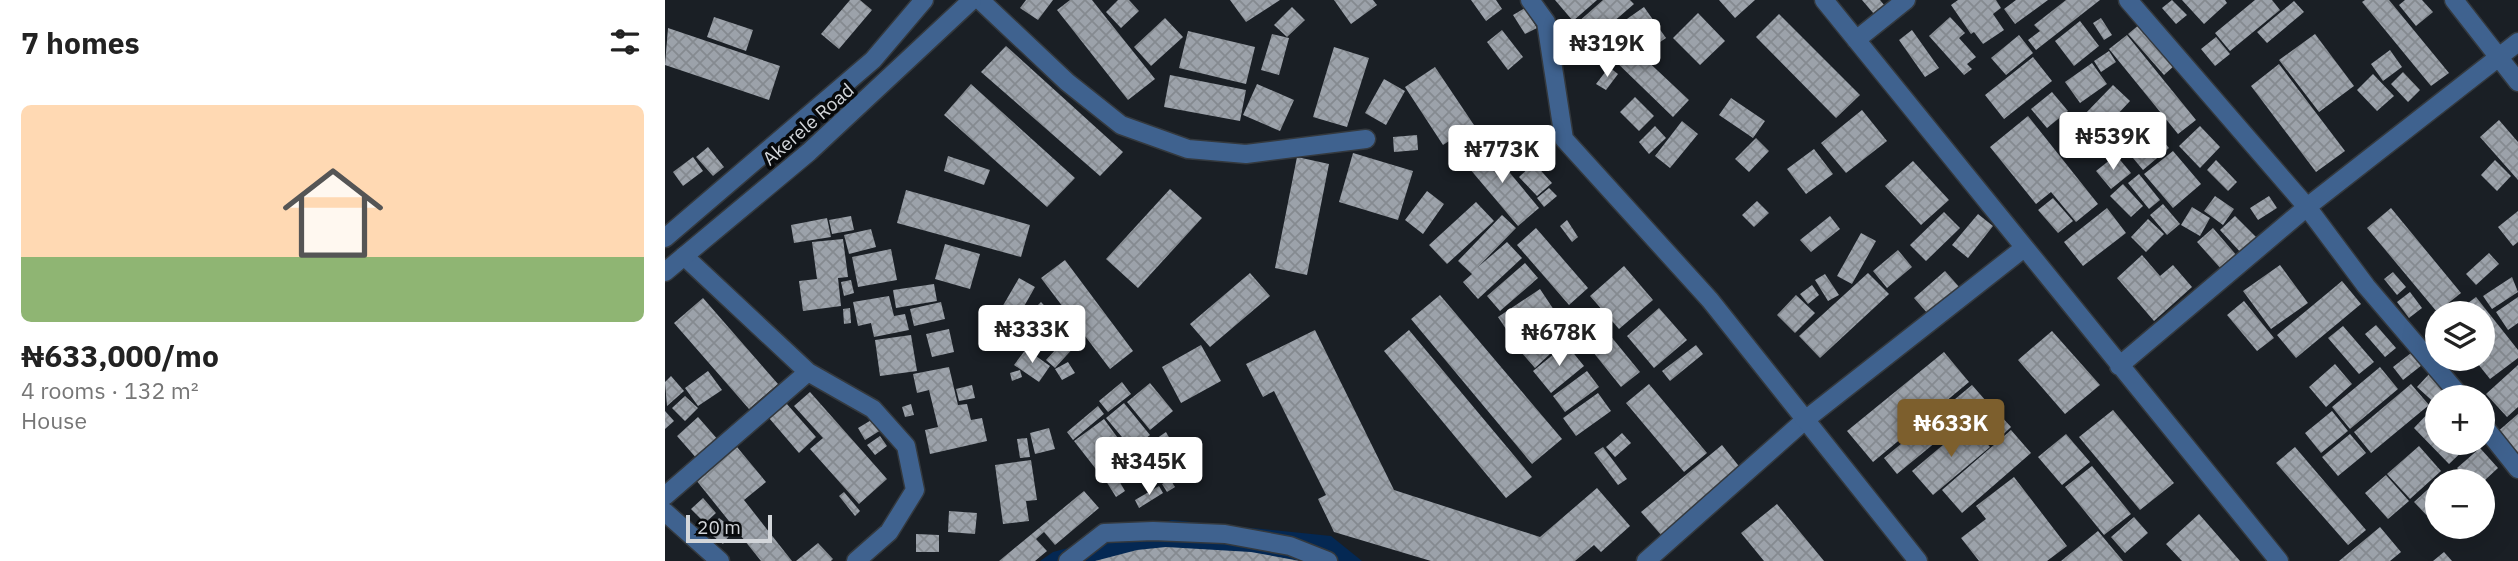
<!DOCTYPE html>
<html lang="en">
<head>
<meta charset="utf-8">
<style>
	body { margin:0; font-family:"IBM Plex Sans",sans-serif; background:#f6f6f6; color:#222; height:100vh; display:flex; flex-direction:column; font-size:26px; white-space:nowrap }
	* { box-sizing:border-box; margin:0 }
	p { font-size:23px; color:#767676 }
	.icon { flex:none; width:38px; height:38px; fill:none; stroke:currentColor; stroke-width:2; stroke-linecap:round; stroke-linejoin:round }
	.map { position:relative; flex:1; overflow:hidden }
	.sheet { display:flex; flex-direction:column; background:#fff; width:665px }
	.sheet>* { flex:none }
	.controls { position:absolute; left:1760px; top:301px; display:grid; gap:14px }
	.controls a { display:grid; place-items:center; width:70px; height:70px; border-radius:50%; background:#fff; box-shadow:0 7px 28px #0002; font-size:35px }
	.scale { position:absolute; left:21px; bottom:18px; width:86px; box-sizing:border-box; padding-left:7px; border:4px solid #d3d6da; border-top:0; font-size:19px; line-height:24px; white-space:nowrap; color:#d3d6da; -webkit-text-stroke:5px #07090b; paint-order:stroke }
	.price { position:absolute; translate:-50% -60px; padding:0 16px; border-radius:7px; background:#fff; color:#222; font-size:23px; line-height:46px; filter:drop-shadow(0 2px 4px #0008) }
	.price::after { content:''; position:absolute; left:50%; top:42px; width:21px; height:16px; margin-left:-10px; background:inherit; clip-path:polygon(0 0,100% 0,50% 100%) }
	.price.active { background:#7d5f2d; color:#fff }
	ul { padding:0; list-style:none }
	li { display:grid; align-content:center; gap:14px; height:371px; padding:0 21px }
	li span { display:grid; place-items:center; height:217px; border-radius:10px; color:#555 }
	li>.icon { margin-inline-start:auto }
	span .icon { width:126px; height:126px; fill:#fffc; stroke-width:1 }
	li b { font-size:30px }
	h2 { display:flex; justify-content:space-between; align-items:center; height:84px; padding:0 21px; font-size:30px }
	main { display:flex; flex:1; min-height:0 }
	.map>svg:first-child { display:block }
	.grass { fill:#042853 }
	.building { fill:url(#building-cross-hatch) }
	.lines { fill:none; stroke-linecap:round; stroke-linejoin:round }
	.service-casing { stroke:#34393e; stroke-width:21 }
	.minor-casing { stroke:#34393e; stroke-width:21 }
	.tertiary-casing { stroke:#34393e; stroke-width:21 }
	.service { stroke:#3f628f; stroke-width:18 }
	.minor { stroke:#3f628f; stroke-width:18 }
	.tertiary { stroke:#3f628f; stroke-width:18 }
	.labels { text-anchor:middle; stroke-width:7; stroke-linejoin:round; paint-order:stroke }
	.street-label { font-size:19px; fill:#d3d6da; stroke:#07090b }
</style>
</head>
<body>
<main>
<section class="sheet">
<h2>7 homes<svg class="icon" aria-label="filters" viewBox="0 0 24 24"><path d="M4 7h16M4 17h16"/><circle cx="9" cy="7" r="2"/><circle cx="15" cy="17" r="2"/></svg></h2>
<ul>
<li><span style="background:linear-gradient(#ffd9b3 70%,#8fb573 0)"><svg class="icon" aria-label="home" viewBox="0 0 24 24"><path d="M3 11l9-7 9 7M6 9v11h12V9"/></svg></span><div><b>₦633,000/mo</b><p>4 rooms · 132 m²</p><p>House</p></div></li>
</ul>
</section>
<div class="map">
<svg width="1853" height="561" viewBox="0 0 1853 561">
	<defs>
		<pattern id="building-cross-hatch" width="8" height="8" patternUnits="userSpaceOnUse" patternTransform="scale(1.75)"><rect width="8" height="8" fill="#9ca2aa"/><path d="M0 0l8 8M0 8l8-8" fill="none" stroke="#858a90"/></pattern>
	</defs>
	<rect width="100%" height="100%" fill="#1a1f25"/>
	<path class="grass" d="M507,520l159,16 31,25h-322l13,-9z"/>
	<path class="building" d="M185,0h10l12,10 -33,39 -18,-15z
		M361,0h27l-15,20 -18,-12z
		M405,0h22l63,79 -27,21 -71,-90z
		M453,0h11l10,11 -18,17 -15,-16z
		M565,0h50l-34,22z
		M669,0h39l4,5 -26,19z
		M806,0h25l6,9 -16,12z
		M890,0h42l-24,21z
		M938,0h27l4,4 -51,44 -15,-17z
		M1054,0h36l-20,18z
		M1197,0h18l5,6 -11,8z
		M1293,0h38l5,8 -8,6 11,16 -21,14 -9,-12 -3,2 -20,-29z
		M1351,0h32l-33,24 -11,-15z
		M1401,0h34l-64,50 -8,-10 12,-9 -6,-6z
		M1507,0l15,15 -11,9 -14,-16z
		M1517,0h43l2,3 -23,21z
		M1590,0h17l8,10 -50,41 -15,-18z
		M1700,0h24l60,73 -18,13 -69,-84z
		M1740,0h17l11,12 -17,14 -17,-21z
		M1629,1l10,11 -37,31 -10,-11z
		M627,7l13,13 -18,17 -13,-12z
		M979,7l22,31 -21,14 -21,-31z
		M860,8l12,20 -12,6 -12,-19z
		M1033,13l27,28 -25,24 -27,-27z
		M1114,14l81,81 -24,23 -80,-81z
		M49,17l39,13 -7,21 -39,-14z
		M1285,17l15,16 -6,5 17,19 -9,7 5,5 -8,6 -35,-39z
		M500,18l18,19 -32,29 -17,-19z
		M1436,18l11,17 -8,5 -11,-17z
		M1415,21l19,25 -25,20 -19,-25z
		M1475,24l35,41 -11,10 -36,-41z
		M3,28l112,38 -11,34 -104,-35z
		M837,30l21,27 -15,13 -21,-28z
		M1247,30l27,38 -14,9 -26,-37z
		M523,31l67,16 -9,37 -67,-16z
		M607,34l17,4 -10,37 -18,-5z
		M1650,34l39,52 -35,26 -40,-52z
		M1354,35l14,18 -27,22 -15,-17z
		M1462,35l69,85 -18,14 -69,-85z
		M1551,37l14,17 -15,12 -14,-17z
		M960,40l64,60 -16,17 -63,-61z
		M341,46l117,106 -23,24 -119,-104z
		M669,47l35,11 -22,69 -34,-10z
		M1725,50l12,17 -19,14 -12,-17z
		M1444,51l7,11 -15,10 -7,-11z
		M1368,57l19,24 -48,38 -19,-24z
		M1427,63l15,21 -27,19 -15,-21z
		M1614,64l66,87 -29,21 -65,-86z
		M770,67l39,58 -31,20 -38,-58z
		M944,67l9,7 -12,16 -10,-6z
		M1738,72l17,18 -12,12 -17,-18z
		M1708,74l21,22 -17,15 -20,-21z
		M505,75l76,15 -6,31 -76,-14z
		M719,79l21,12 -19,34 -21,-12z
		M306,84l104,94 -28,29 -103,-92z
		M592,84l37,16 -14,31 -37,-16z
		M1448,85l17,16 -29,31 -17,-17z
		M1387,92l16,19 -21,17 -16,-19z
		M970,97l19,19 -15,15 -19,-19z
		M1066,98l34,23 -12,17 -34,-23z
		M1197,110l25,31 -41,32 -25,-30z
		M1474,112l30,36 -26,22 -30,-36z
		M1363,116l70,88 -22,18 -25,-30 -15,12 -46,-57z
		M1834,120l19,22v38l-38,-43z
		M1017,121l16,13 -28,34 -15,-12z
		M990,126l11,12 -17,16 -10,-12z
		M1535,126l20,21 -20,21 -21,-22z
		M752,135l1,15 -24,2 -1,-15z
		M1091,138l13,13 -20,21 -14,-13z
		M821,144l53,64 -21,18 -54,-64z
		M43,147l16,20 -11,9 -17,-19z
		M1149,149l19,25 -27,20 -19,-25z
		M1508,151l28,33 -28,24 -29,-34z
		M688,153l60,18 -15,49 -59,-18z
		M1451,155l15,18 -20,16 -15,-18z
		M283,156l42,14 -6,15 -40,-14z
		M28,157l10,14 -20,15 -10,-14z
		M632,157l32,7 -22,111 -32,-7z
		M1551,160l21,22 -9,9 -21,-21z
		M1830,160l16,16 -14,15 -16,-16z
		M1248,161l36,39 -28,25 -36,-39z
		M869,163l18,20 -15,13 -18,-19z
		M1474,174l21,26 -11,9 -21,-26z
		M1458,184l20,22 -12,11 -21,-21z
		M884,188l8,8 -13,11 -7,-9z
		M505,189l32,29 -64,70 -32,-29z
		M241,190l124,35 -9,32 -124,-34z
		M762,191l17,13 -21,30 -18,-14z
		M1550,196l19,13 -11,16 -19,-14z
		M1604,196l8,12 -19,12 -8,-12z
		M1388,198l20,23 -15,12 -20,-23z
		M1092,201l12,12 -15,14 -12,-12z
		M811,202l18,19 -47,43 -18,-19z
		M1498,204l17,20 -13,11 -17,-20z
		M1527,207l18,11 -10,18 -19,-11z
		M1442,208l19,25 -43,33 -19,-24z
		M1726,208l70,85 -24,19 -70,-84z
		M1853,211v31l-5,4 -15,-19z
		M1279,212l16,16 -34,33 -16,-16z
		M1313,214l15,12 -25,32 -16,-13z
		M837,215l14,13 -38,39 29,-25 15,16 -44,41 -15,-17 9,-8 -14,-13z
		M186,216l3,14 -22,4 -3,-14z
		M1165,216l10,13 -29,23 -11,-12z
		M1570,216l24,24 -16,15 -23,-25z
		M162,218l4,19 -37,6 -3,-18z
		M1483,219l16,15 -18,18 -15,-15z
		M902,220l11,17 -6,5 -12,-16z
		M871,228l52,60 -19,17 -52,-60z
		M1548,228l25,29 -16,13 -25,-28z
		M206,229l5,18 -27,7 -5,-19z
		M1196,233l15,8 -24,43 -15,-8z
		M178,239l5,38 -10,1 3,28 -38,5 -4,-30 18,-2 -5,-37z
		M280,244l35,10 -10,35 -35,-10z
		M226,249l6,31 -39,7 -6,-30z
		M1233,250l14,17 -25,21 -14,-17z
		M1824,253l10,11 -23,21 -10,-11z
		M1477,255l18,21 13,-11 19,22 -38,34 -37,-43z
		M400,260l68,91 -23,18 -69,-91z
		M860,263l13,15 -38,33 -13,-15z
		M1615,265l28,38 -37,26 -28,-38z
		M959,266l29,34 -34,29 -29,-33z
		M1280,271l16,18 -32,26 -15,-17z
		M1728,272l13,15 -9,8 -13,-16z
		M585,273l20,23 -60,51 -20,-23z
		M1203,273l21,21 -69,64 -21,-22z
		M1160,274l14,21 -11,6 -13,-21z
		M1847,277l6,15 -26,17 -9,-13z
		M354,278l16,9 -25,44 -16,-10z
		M186,280l3,13 -10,3 -3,-14z
		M1677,281l19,23 -65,54 -19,-23z
		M269,284l3,17 -41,7 -3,-18z
		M1147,285l7,10 -11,9 -8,-10z
		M875,289l14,21 -42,28 -14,-21z
		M1745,292l12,16 -13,10 -12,-16z
		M775,295l122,144 -30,25 -121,-145z
		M1131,295l19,18 -20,20 -18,-18z
		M224,296l5,20 11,-2 4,16 -35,7 -3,-14 -13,3 -5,-24z
		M1811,297l42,53v8l-28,21 -16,-20h9v-46h-28z
		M1853,297v26l-10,7 -12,-18z
		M38,298l75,86 -29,25 -75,-86z
		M1579,301l30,37 -17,13 -30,-36z
		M276,302l4,17 -31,7 -4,-17z
		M376,302l13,14 -27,27 -13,-14z
		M185,308l1,15 -7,1 -1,-15z
		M994,308l28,32 -33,28 -27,-32z
		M926,312l49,60 -19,15 -48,-60z
		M886,323l15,16 -31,29 -14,-16z
		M1711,325l20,23 -11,9 -20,-23z
		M1678,326l31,36 -15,12 -31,-36z
		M284,329l5,23 -22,5 -6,-23z
		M650,330l79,160 146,47 57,-49 33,38 -29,26 -7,-7 -19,16h-144l-97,-29 -16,-33 8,-4 -52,-104 -11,6 -17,-33z
		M744,330l123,147 -26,21 -122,-147z
		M1387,331l48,54 -35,29 -47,-54z
		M246,335l6,36 -37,5 -5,-36z
		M402,337l9,8 -21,23 -9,-8z
		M901,344l18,22 -33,27 -18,-22z
		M536,345l20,36 -40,22 -19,-36z
		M1031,345l7,9 -33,27 -8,-10z
		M361,349l24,17 -11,16 -25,-17z
		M1279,352l25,30 -96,80 -26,-31z
		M1746,353l11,12 -19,15 -10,-13z
		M403,362l7,11 -13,7 -7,-11z
		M1670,364l17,20 -26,23 -17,-20z
		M1853,365v42l-11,10 -21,-23z
		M284,367l9,38 9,-1 4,16 11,-2 5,23 -57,13 -5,-24 13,-3 -9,-37 -12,3 -4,-19z
		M1715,367l18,22 -48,40 -18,-22z
		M355,370l2,7 -10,4 -2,-8z
		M43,371l14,19 -24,16 -13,-18z
		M922,371l12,16 -34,25 -12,-16z
		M1766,372l20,18 -7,7h-6v9l-21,-19z
		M6,376l13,15 -17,15 -2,-24z
		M457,382l9,12 -23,18 -9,-11z
		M485,383l23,28 -23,19 -23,-28z
		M984,384l58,69 -23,19 -58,-69z
		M1746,384l18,21 -58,48 -17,-21z
		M307,385l3,13 -16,3 -3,-12z
		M1307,385l14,16 -89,73 -13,-16z
		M145,392l77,87 -28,25 -49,-55 13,-11 -29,-32z
		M933,393l13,18 -35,25 -13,-18z
		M20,396l13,12 -13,13 -13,-13z
		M1323,402l23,25 -19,18 -24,-25z
		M121,403l30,34 -17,16 -30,-35z
		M459,403l26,32 -18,14 -26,-31z
		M246,404l3,11 -9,2 -3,-10z
		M433,406l6,8 -31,26 -6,-8z
		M1769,407l4,3v33h33l-22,21 -35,-36z
		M1448,410l61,73 -34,27 -61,-73z
		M0,411l9,10 -9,8z
		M1667,411l16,20 -27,22 -16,-20z
		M1853,414v38l-3,2 -19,-21z
		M33,417l21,24 -21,19 -21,-24z
		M208,419l8,11 -16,10 -7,-12z
		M439,419l24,33 -29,21 -25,-32z
		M1304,423l21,24 -57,48 -21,-24z
		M384,428l6,21 -20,5 -5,-21z
		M1346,430l20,23 -69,60 -20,-23z
		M501,432l10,18 -16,10 -10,-17z
		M957,433l9,10 -16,14 -9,-10z
		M1401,434l24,28 -28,23 -24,-28z
		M1685,434l16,19 -28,23 -16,-19z
		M215,436l7,10 -12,9 -8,-10z
		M362,438l3,19 -10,1 -3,-19z
		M1057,445l20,25 -80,66 -21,-24z
		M1754,446l22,25 -31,28 -23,-25z
		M72,447l29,35 -22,18 48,61h-31l-65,-81z
		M938,447l24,32 -9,6 -24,-32z
		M1630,447l71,83 -18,15 -72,-82z
		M1815,448l18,20 -14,13h-15l-12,-13z
		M366,460l6,40 -11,1 3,20 -26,3 -8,-59z
		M1427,466l39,48 -27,21 -39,-48z
		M1783,471l10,10h-20v33l-7,6 -17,-18z
		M449,472l11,19 -9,6 -12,-19z
		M1721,475l23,26 -21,18 -23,-26z
		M1349,477l53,69 -20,15h-68l-18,-23 25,-19 -10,-13z
		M505,479l5,8 -8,5 -5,-8z
		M494,486l4,7 -24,15 -4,-8z
		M419,491l15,17 -44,37 -11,-13 -8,7 11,12 -12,10h-36z
		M179,492l16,19 -5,5 -16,-20z
		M38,498l13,15 -11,10 -14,-14z
		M1112,504l47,57h-60l-23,-28z
		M284,511l28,2 -2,21 -27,-2z
		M1534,514l41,47h-58l-16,-17z
		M1469,517l14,16 -23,20 -14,-16z
		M54,518l15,11 -11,15 -15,-12z
		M1715,527l21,25 -11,9h-51z
		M1433,531l25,30h-62z
		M251,534l23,1v17h-23z
		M153,543l15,16 -2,2h-35z
		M501,547l85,5 49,9h-205l42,-11z
		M1779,552l8,9h-19z"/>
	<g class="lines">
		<g class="service-casing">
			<path id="service" d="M403,561l36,-28 49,-2 72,3 65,12 38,15
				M981,561l159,-141"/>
		</g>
		<g class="minor-casing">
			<path id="minor" d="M315,0l87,82 54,43 67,24 58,5 120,-15
				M865,0l16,22 18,117 146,161 208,261
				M1159,0l455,561
				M1463,0l179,207 59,79 95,111
				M1789,0l64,82
				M1191,40l50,-40
				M19,256l124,116 65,37 33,37 9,44 -26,42 -33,29
				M1454,366l188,-159 211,-165
				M1140,420l219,-172
				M1818,425l35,44
				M0,496l143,-124
				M0,512l55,49"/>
		</g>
		<g class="tertiary-casing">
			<path id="tertiary" d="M0,238l208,-178 51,-60
				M0,272l144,-120 163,-152"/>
		</g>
		<use href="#service" class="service"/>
		<use href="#minor" class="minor"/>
		<use href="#tertiary" class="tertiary"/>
	</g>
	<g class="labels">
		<g class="street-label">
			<text transform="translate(143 124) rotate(-41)" y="7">Akerele Road</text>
		</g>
	</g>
</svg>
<div class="controls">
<a><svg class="icon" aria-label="layers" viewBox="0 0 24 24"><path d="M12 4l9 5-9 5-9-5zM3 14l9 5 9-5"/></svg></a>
<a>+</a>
<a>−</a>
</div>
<div class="scale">20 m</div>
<b class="price" style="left:942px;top:79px">₦319K</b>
<b class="price" style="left:1448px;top:172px">₦539K</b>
<b class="price" style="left:837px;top:185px">₦773K</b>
<b class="price" style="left:367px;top:365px">₦333K</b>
<b class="price" style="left:894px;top:368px">₦678K</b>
<b class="price active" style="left:1286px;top:459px">₦633K</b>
<b class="price" style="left:484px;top:497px">₦345K</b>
</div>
</main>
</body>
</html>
